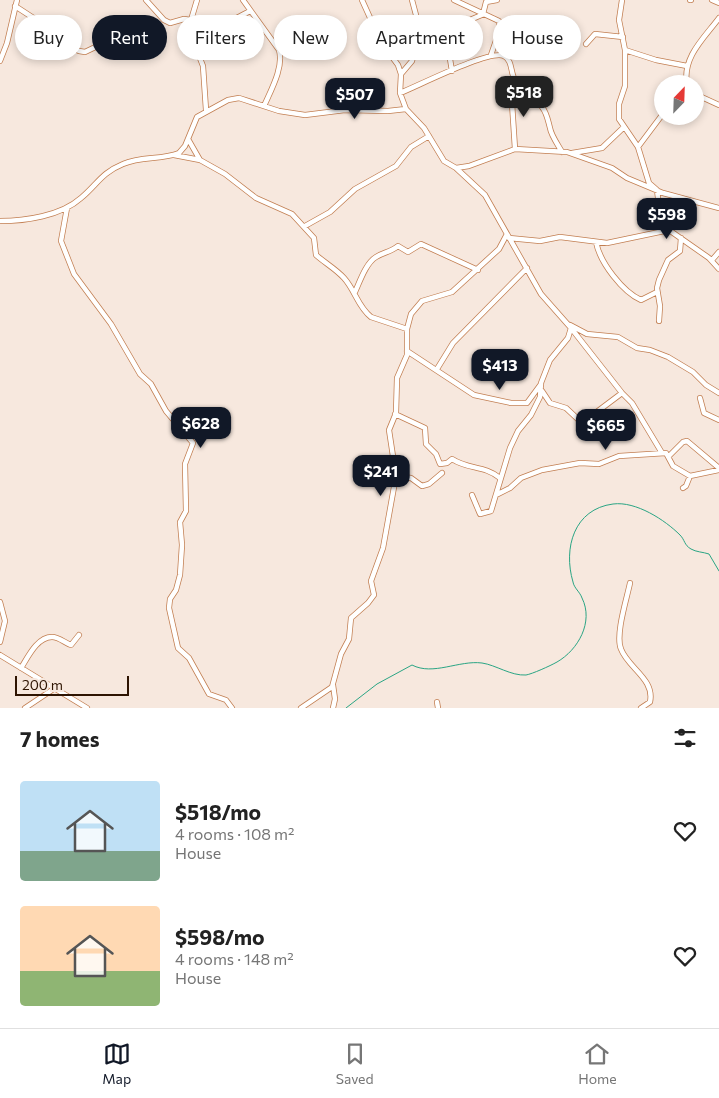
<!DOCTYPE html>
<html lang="en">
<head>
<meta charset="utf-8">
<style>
	body { margin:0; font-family:Commissioner,sans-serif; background:#f6f6f6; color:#222; height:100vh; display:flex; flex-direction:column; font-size:19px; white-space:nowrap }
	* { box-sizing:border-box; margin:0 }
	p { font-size:16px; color:#767676 }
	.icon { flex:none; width:28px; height:28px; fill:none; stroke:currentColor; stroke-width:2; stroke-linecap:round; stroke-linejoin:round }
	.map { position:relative; height:708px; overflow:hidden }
	.side { display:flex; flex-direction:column; background:#fff; flex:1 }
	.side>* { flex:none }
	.top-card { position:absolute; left:15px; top:15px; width:690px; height:45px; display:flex; gap:10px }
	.needle { width:32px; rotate:23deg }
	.fabs { position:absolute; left:654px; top:75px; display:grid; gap:10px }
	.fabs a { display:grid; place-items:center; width:50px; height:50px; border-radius:50%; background:#fff; box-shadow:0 2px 8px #0003; font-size:25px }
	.scale { position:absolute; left:15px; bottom:12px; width:114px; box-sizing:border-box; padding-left:5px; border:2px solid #2e1402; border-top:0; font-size:14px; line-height:18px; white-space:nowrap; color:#2e1402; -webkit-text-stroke:4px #f7e8de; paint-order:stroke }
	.price { position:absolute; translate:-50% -42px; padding:0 11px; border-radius:10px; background:#111827; color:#fff; font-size:16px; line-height:32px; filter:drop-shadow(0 1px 2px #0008) }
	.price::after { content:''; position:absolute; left:50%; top:30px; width:15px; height:11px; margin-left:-8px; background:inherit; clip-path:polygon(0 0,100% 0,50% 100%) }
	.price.on { background:#222; color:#fff }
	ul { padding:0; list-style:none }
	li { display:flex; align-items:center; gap:15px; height:125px; padding:0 20px }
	li span { display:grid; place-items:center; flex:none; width:140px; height:100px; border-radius:5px; color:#555 }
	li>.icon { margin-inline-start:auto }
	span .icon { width:60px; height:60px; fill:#fffc; stroke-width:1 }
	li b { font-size:21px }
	h2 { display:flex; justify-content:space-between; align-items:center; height:60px; padding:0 20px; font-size:21px }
	.pill { padding:0 18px; border-radius:22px; background:#fff; box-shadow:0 2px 8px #0003; font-size:18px; line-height:45px }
	.pill.on { background:#111827; color:#fff }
	.dock { display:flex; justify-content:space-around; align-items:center; height:70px; border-top:1px solid #e0e0e0; background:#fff; font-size:14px; color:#767676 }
	.dock a { display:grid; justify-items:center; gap:2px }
	.dock .on { color:#111827 }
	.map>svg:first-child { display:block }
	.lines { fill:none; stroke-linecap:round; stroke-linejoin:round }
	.stream { stroke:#2aa584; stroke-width:1 }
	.minor-casing { stroke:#c27e51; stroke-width:6 }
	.minor { stroke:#fff; stroke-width:4.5 }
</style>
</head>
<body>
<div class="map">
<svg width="719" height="708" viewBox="0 0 719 708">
	<rect width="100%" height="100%" fill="#f7e8de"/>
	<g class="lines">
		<path class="stream" d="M346,708l31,-24 35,-19c21,11 47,-5 70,-2 14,2 29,13 44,12 6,-1 24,-9 31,-13 21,-12 37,-40 25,-64 -2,-6 -8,-10 -9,-16 -10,-34 1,-73 40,-78 23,-3 52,16 67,31 5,5 4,10 11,14 5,3 12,3 18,5l10,17"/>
		<g class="minor-casing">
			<path id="minor" d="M146,0l18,20 6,3 14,-4 7,1
				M197,0l-6,20 1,18 11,28 3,44
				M243,0l36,50c5,17 -8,40 -15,56
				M362,0l19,42 17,23 3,9 -1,19 6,16
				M454,0l45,21 1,8 -9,26
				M622,0l-3,20 6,30v36l-6,18v15l19,28 11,36 8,7 3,24 9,16 40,28 10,11
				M690,0h1
				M712,0l7,3
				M15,6l20,13 21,21 23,11 6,1 27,-13
				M483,14l3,-12 11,-2
				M419,26l28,2 10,-9 8,3 19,-8
				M447,28v13l5,30
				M193,31h19l38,-20
				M586,44l9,-10 28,3
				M625,50l31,10 31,6
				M0,61l7,-18 10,-43
				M401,74l11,-13 8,-31 -8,-30
				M687,84c-5,-27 18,-47 32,-66
				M511,88l4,61
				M400,93c18,-7 90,-44 104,-37 9,5 6,16 11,24 6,11 18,17 27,27 5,6 6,14 8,21 1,7 8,17 12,24
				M695,94l24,11
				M188,139l12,21
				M638,147l24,-32
				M572,153l30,-5 22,-21
				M174,155l26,5 25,14 31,24 36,16 22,24 2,17c9,8 20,14 28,23 11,12 14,29 27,39l36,12
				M456,168l29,27 56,99 30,34 -3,10 -18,22 -9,23 -1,14 -9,18 -13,16 -8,17 -19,63 -11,3 -8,-19
				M67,208l-6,33 13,33 37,50 29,50 11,10 15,27 27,32 -8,21 1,47 -6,11 2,23 -2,30 -4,15 -6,9 -1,9 9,40 11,10 20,36 17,6 6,8
				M0,221c25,0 61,-5 81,-23 16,-13 20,-25 42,-34 18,-8 39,-4 56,-11l6,-7 12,-29 31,-17 11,-2 40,13 26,4 40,-5 43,1 18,-2 18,19 20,33 12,7 13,-2 46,-17 52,3 45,16 15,10 36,15 56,15
				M305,226l25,-14 25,-23 41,-23 15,-19 18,-11
				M509,238l31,3 20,-4 47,6 62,-13
				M596,242c4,21 27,50 45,58l16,-8
				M712,260l7,-8
				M355,292c5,-11 11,-29 21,-35 8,-5 15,-5 22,-11l10,6 13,-8 57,26
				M659,321l1,-15 -3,-18 2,-8 9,-20 12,-9 1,-13
				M570,325l17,9 31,3 19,11 13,2 18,7 25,15 13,13 13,8
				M571,328l51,65 10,10 30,50
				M407,351l67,44 37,8h16l14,-19
				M437,369l16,-26 74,-75
				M542,391l8,12 16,5 16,15 40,-30
				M700,398l4,15 15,7
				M395,414l30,14 1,16 10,10 4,10 7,-1 5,-4c17,11 32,6 48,19
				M669,456l14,-14 4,-1 32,27
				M396,476l15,2 11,8 7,-2 13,-11
				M683,488l3,-2 4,-10
				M496,495l14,-7 11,-10 21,-8 38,-7 19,1 20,-8 47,-3 7,13 17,10 29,-6
				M630,583c-3,15 -15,52 -9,66 7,19 34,30 29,53l-9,6
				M0,602l5,19 -5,21
				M0,655l87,53
				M21,668c7,-11 16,-31 31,-31 7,0 13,6 19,8l8,-10
				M333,685l2,14 -2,9
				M437,702l1,6
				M25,708l30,-20
				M301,708l31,-21 9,-33 8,-15 2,-21 17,-15 6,-8 -3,-14 12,-33 13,-72 -7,-46 7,-17 1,-35 10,-23v-26l4,-15 11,-13 30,-9 47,-43 8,-15"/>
		</g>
		<use href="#minor" class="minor"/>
	</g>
</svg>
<div class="fabs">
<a><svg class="needle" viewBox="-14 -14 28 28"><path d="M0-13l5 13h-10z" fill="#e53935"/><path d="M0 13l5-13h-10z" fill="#767676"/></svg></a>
</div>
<div class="scale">200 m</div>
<b class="price on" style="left:524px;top:118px">$518</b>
<b class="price" style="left:355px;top:120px">$507</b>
<b class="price" style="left:667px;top:240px">$598</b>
<b class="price" style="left:500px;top:391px">$413</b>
<b class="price" style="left:201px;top:449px">$628</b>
<b class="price" style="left:606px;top:451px">$665</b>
<b class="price" style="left:381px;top:497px">$241</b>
<div class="top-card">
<a class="pill">Buy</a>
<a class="pill on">Rent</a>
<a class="pill">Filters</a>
<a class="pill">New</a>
<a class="pill">Apartment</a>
<a class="pill">House</a>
</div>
</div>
<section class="side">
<h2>7 homes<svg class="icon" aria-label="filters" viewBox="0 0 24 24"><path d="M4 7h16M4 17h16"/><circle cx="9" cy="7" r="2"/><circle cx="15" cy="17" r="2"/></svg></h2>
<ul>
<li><span style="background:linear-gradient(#bfe0f5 70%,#7fa58c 0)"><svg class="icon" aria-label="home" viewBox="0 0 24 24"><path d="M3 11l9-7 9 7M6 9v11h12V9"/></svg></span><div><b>$518/mo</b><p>4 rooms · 108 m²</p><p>House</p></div><svg class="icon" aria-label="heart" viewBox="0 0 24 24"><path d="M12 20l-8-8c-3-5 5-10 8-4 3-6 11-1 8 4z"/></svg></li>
<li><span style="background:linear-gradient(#ffd9b3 65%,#8fb573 0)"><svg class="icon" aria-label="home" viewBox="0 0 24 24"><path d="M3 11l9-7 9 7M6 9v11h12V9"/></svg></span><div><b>$598/mo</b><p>4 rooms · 148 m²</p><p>House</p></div><svg class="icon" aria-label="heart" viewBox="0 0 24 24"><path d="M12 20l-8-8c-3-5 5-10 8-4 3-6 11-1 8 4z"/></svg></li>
</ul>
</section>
<nav class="dock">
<a class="on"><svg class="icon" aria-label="map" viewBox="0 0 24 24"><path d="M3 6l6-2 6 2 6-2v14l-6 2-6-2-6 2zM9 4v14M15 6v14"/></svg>Map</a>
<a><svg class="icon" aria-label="saved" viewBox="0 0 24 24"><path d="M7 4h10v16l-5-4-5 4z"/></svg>Saved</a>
<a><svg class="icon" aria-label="home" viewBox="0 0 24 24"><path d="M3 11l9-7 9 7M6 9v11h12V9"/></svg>Home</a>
</nav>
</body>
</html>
